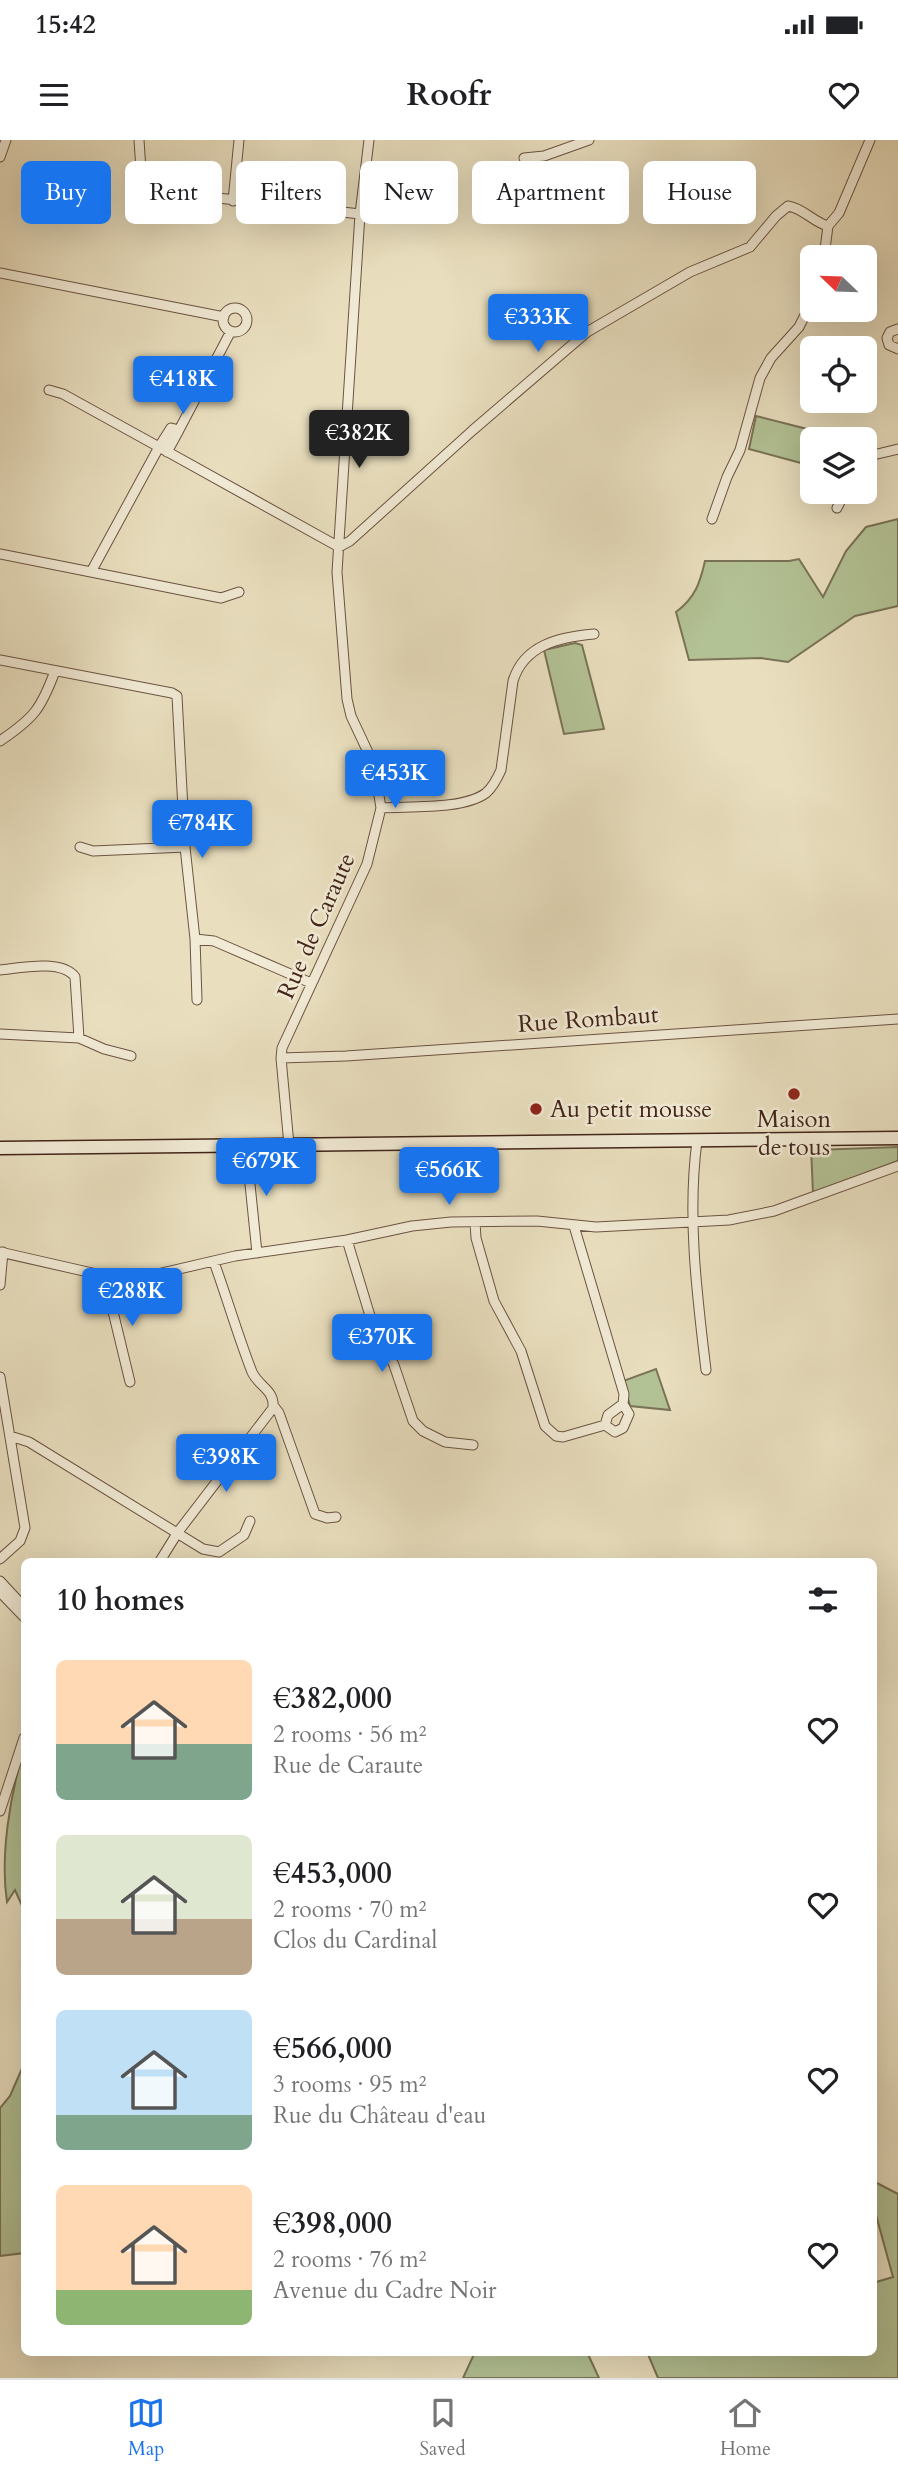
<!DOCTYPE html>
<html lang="en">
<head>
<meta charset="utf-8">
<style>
	body { margin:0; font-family:Cardo,serif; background:#f2f2f2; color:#202124; height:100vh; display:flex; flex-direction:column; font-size:26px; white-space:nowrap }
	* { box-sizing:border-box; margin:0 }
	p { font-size:23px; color:#757577 }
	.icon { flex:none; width:38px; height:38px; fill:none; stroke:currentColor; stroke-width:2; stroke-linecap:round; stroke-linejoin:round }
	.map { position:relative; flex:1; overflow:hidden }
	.panel { position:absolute; left:21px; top:1418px; width:856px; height:798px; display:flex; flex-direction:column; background:#fff; border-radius:10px; box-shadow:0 7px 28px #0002 }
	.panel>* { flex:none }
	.top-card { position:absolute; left:21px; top:21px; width:858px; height:63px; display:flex; gap:14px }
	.needle { width:46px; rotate:293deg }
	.buttons { position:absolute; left:800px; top:105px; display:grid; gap:14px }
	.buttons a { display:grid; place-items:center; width:77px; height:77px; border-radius:10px; background:#fff; box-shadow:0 7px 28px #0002; font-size:35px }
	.price { position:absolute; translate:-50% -60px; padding:0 16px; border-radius:7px; background:#1a73e8; color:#fff; font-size:23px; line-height:46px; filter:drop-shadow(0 2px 4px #0008) }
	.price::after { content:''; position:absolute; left:50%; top:42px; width:21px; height:16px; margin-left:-10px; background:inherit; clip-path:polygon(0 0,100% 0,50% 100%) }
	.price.on { background:#222; color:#fff }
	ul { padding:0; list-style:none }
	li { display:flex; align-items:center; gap:21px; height:175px; padding:0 35px }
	li span { display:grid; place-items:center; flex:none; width:196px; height:140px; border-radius:10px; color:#555 }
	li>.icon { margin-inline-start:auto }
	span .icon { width:84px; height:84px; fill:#fffc; stroke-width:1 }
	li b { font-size:30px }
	h2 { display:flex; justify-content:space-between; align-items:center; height:84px; padding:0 35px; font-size:30px }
	.chip { padding:0 24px; border-radius:10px; background:#fff; box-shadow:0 7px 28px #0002; font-size:24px; line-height:63px }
	.chip.on { background:#1a73e8; color:#fff }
	.status { display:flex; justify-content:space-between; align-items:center; height:49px; padding:0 35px; background:#fff; direction:ltr }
	.status svg { height:19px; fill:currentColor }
	header { display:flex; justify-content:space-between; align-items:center; height:91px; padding:0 35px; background:#fff; font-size:32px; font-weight:700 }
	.tabs { display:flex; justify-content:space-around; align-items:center; height:98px; border-top:2px solid #e0e0e0; background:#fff; font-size:19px; color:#757577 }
	.tabs a { display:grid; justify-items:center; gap:4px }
	.tabs .on { color:#1a73e8 }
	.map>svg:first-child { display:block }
	.green { fill:#b3c295; stroke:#7a7357; stroke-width:2 }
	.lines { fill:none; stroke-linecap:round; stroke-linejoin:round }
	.street-casing { stroke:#6c5342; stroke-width:11 }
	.secondary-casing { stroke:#422419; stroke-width:15 }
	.street { stroke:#f1ead5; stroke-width:9 }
	.secondary { stroke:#f1ead5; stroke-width:12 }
	.poi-dot { fill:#8f2418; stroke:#f1ead5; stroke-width:2.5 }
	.labels { text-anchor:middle; stroke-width:5; stroke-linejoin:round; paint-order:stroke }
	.street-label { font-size:24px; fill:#422419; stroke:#f1ead5 }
	.poi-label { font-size:24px; fill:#422419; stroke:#f1ead5; text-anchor:start }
</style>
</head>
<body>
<div class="status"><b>15:42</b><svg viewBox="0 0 49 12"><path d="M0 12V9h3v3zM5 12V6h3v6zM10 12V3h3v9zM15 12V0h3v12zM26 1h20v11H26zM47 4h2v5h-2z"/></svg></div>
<header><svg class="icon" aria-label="menu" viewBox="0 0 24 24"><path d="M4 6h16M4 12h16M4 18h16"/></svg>Roofr<svg class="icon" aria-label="heart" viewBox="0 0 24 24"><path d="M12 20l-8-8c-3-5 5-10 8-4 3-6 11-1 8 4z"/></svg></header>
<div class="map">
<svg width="898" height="2238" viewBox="0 0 898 2238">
	<rect width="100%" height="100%" fill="#e9dfbf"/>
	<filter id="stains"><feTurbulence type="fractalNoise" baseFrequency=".00286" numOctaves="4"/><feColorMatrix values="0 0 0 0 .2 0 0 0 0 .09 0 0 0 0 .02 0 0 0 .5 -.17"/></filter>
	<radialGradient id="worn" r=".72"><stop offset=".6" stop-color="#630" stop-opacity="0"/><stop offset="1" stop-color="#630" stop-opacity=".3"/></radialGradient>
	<path class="green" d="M756,276l59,15 -14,32 -52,-14z
		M898,379v87l-43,10 -67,46 -27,-4 -72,2 -13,-48c19,-14 24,-29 29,-51h84l10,-2 24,38 23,-46 20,-24z
		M575,503l7,2 22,84 -40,5 -20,-84z
		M811,1007l4,3 83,-3v14l-85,32z
		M656,1229l14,41 -40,-4 -7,-25z
		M24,1609v161l-9,-20 -8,12c-7,-46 3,-107 17,-153z
		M24,1924v189l-24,3v-148l10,-12z
		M873,2041l25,13v184h-240l-11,-26h226v-69l20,-6 -20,-73z
		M475,2212h112l12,26h-136z"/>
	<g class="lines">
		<g class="street-casing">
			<path id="street" d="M139,0l2,30 7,14 16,8 196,22
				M0,17l6,-17
				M524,18l20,-2 45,-16
				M233,61l6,-61
				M828,86l11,-13 31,-73
				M824,117l4,-31
				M0,133l224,44
				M223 180a12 12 0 1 1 24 0a12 12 0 1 1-24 0Z
				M898,189l-8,3 -3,6 2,7 9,4
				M49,250l14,4 96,53 12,-19 8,2 -12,22
				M179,290l52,-99
				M864,320l5,-4 29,-7
				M837,368l8,-16
				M712,379l15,-42 13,-27 20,-72 11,-20 28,-31 13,-26
				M0,414l91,18 68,-125 180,100 11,-6 123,-111 114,-98 103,-60 60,-25 26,-31 12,-10c15,2 25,16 40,20
				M91,432l130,26 18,-6
				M0,520l172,33 5,3 8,151 10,92 19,2 97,42
				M0,601c34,-23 41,-32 55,-70
				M381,668c28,-2 82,2 105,-15 7,-6 11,-14 15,-23l12,-89c11,-36 46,-44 81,-47
				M80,707l13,4 92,-4
				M195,799l2,61
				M0,830c20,-2 62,-11 75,7l4,61
				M0,894l79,4 25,11 27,7
				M281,918l65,-2 552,-37
				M697,1001c-10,75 0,154 9,229
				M246,1005l11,108
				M289,1005l-8,-87 1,-10 85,-184 14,-56 -7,-43 -23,-49 -4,-17 -10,-127 23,-358 9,-74
				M475,1082l1,16 18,63 27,50 24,75 11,10 7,1 42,-12 10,7 8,-4 6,-14 -6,-10 1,-10 -50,-168
				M347,1100l24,79 23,46 19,56 10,10 22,11 28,3
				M0,1112l110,25 26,2 99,-23 112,-16 65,-14 39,-4 86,-1 59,6 133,-7 45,-9 124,-45
				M110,1137l-1,18 21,87
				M0,1145l3,-33
				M0,1237l25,151 -5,13 -20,18
				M273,1265l6,8 36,101 12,4 9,-1
				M605,1285l3,-10 15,-11
				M10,1296l19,6 174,107 16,3 25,-17 6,-14
				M160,1421l18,-29 95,-124c2,-18 -14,-21 -21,-36 -14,-36 -25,-74 -38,-110
				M0,1441l24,26
				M0,1452l24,25
				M0,1671l24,-73"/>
		</g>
		<g class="secondary-casing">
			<path id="secondary" d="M0,1008l898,-10"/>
		</g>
		<use href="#street" class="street"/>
		<use href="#secondary" class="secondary"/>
	</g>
	<g class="poi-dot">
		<circle cx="794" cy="954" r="7"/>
		<circle cx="536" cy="969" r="7"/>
	</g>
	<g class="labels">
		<g class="street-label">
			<text transform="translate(316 786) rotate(-66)" y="8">Rue de Caraute</text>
			<text transform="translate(588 879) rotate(-4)" y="8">Rue Rombaut</text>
		</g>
		<g class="poi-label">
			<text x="550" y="977">Au petit mousse</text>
			<text x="794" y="987" text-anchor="middle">Maison<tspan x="794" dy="28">de tous</tspan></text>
		</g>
	</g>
	<rect width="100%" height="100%" filter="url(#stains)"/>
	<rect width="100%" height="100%" fill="url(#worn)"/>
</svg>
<div class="buttons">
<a><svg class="needle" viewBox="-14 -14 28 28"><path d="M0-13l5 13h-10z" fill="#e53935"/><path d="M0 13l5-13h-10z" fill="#757577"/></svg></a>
<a><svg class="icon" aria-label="locate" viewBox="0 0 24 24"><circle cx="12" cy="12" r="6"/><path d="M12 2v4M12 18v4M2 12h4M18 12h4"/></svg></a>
<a><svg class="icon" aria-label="layers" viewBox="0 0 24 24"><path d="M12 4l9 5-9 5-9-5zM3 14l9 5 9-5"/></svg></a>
</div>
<b class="price" style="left:538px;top:214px">€333K</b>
<b class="price" style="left:183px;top:276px">€418K</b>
<b class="price on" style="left:359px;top:330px">€382K</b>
<b class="price" style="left:395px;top:670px">€453K</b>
<b class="price" style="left:202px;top:720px">€784K</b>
<b class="price" style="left:266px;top:1058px">€679K</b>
<b class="price" style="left:449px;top:1067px">€566K</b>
<b class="price" style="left:132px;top:1188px">€288K</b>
<b class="price" style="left:382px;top:1234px">€370K</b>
<b class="price" style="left:226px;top:1354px">€398K</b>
<div class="top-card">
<a class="chip on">Buy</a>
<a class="chip">Rent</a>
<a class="chip">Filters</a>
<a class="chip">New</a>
<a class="chip">Apartment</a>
<a class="chip">House</a>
</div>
<section class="panel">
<h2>10 homes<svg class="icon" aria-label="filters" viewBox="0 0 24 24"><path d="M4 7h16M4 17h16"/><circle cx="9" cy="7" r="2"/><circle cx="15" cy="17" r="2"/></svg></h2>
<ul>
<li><span style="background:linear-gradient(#ffd9b3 60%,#7fa58c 0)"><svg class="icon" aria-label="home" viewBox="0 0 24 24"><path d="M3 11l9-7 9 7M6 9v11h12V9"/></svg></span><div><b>€382,000</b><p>2 rooms · 56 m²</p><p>Rue de Caraute</p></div><svg class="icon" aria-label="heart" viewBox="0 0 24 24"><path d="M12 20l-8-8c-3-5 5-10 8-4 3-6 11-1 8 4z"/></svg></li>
<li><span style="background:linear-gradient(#dfe7d0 60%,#b9a48a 0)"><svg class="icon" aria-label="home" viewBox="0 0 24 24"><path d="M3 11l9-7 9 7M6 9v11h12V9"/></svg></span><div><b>€453,000</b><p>2 rooms · 70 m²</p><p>Clos du Cardinal</p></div><svg class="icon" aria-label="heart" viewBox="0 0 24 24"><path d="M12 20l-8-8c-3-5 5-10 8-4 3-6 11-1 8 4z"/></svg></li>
<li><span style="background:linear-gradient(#bfe0f5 75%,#7fa58c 0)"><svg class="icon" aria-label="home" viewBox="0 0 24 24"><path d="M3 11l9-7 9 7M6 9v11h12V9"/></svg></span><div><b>€566,000</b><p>3 rooms · 95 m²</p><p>Rue du Château d'eau</p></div><svg class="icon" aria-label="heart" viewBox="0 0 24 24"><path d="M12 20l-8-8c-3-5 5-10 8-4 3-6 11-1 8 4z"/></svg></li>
<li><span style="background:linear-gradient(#ffd9b3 75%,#8fb573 0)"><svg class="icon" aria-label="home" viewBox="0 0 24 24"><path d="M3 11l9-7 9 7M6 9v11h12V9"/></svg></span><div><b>€398,000</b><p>2 rooms · 76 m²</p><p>Avenue du Cadre Noir</p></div><svg class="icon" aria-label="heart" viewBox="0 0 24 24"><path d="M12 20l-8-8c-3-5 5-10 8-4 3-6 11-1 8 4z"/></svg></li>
</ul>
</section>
</div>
<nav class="tabs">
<a class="on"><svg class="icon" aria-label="map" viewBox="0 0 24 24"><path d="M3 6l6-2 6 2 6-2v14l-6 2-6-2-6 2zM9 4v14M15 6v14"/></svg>Map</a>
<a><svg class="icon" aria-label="saved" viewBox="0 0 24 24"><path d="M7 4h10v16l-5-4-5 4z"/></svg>Saved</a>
<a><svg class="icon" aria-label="home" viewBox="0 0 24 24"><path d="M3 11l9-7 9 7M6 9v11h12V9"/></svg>Home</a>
</nav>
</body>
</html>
